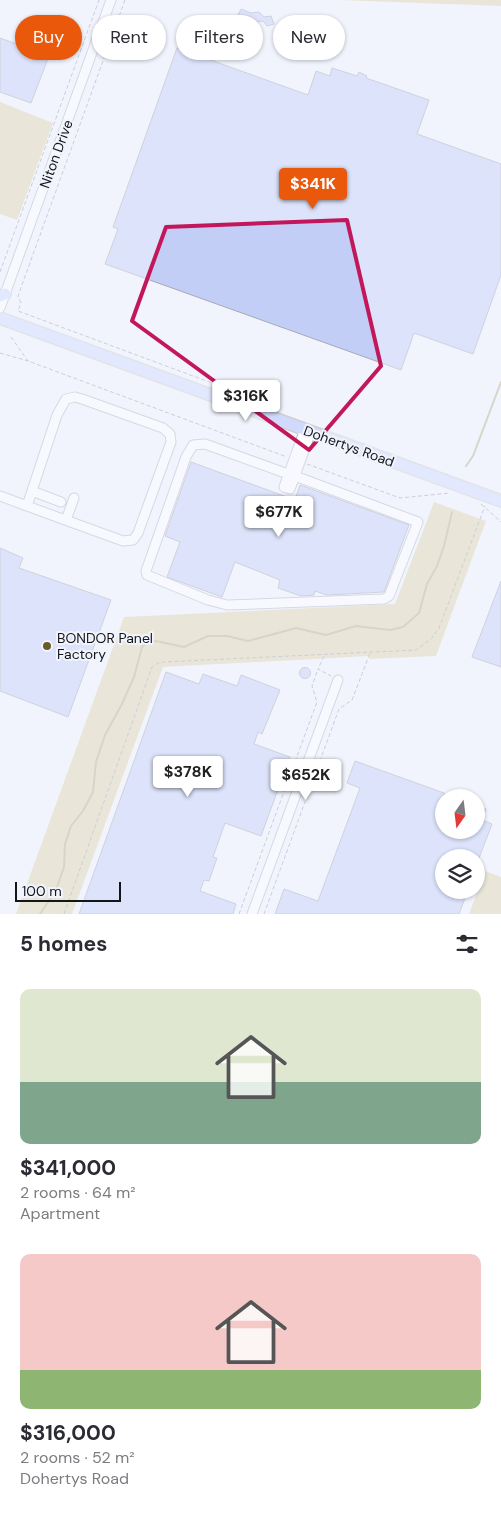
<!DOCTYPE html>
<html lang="en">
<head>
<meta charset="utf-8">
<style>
	body { margin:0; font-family:"DM Sans",sans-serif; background:#f7f7f7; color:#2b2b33; height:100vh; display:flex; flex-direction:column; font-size:19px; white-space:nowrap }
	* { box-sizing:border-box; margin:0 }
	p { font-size:16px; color:#7c7c81 }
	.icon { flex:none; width:28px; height:28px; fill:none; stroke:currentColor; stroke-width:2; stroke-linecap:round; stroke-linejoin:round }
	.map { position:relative; height:914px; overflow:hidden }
	.side { display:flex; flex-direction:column; background:#fff; flex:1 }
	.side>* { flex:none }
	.hud { position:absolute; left:15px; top:15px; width:471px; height:45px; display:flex; gap:10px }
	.needle { width:32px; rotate:194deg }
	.tools { position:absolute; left:435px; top:789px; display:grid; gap:10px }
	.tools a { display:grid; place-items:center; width:50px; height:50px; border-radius:50%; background:#fff; box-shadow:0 1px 4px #0004; font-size:25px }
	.scale { position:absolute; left:15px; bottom:12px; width:106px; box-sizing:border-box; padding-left:5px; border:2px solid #141519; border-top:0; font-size:14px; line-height:18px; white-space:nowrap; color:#141519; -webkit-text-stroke:4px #f1f4fd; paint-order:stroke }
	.price { position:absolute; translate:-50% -42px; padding:0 11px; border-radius:5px; background:#fff; color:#222; font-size:16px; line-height:32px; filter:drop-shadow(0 1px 2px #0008) }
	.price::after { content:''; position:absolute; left:50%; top:30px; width:15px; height:11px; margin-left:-8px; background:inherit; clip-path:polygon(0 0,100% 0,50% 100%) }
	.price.selected { background:#ea580c; color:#fff }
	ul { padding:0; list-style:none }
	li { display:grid; align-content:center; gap:10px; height:265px; padding:0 20px }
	li span { display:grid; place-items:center; height:155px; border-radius:10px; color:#555 }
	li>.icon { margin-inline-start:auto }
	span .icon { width:90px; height:90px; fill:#fffc; stroke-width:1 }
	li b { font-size:21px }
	h2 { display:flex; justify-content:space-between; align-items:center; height:60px; padding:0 20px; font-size:21px }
	.tag { padding:0 18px; border-radius:22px; background:#fff; box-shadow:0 1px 4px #0004; font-size:18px; line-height:45px }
	.tag.selected { background:#ea580c; color:#fff }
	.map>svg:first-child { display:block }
	.green { fill:#dfd6ad }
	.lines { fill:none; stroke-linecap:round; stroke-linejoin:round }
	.stream { stroke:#bab086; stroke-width:2 }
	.building { fill:#c3cef7; stroke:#a6a9b4 }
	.minor-casing { stroke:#b5b8c3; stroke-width:11 }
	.major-casing { stroke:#d0d0d1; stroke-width:14 }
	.path { stroke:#9ea0a7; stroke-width:1; stroke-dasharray:4 2.5; stroke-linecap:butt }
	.minor { stroke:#fff; stroke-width:9 }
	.major { stroke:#d1dafd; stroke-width:11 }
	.marked { fill:none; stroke:#c2185b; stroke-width:4; stroke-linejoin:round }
	.poi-dot { fill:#685d2a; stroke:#f1f4fd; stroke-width:2 }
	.labels { text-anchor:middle; stroke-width:4; stroke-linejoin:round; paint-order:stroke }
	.street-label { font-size:14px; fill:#141519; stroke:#f1f4fd }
	.poi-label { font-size:14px; fill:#141519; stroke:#f1f4fd; text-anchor:start }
</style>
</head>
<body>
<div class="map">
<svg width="501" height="914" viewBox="0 0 501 914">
	<rect width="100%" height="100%" fill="#f1f4fd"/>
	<path class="green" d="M340,0h161v6z
		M0,102l53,21 -36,97 -17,-6z
		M434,502l52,19 -50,135 -67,3 1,-3 -207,11 -91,247h-56l108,-297 271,-13z
		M485,871l16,6v37h-32z"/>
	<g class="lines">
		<path class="stream" d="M466,466l7,-10 28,-74
			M40,914l16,-24 8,-23 1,-23 6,-18 12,-15 10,-19 3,-30 9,-27 17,-31 12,-27 8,-30 6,-5 8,-1 28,6 24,-11h19l21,5 48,-13 30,7 30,-9 34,4 13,-3 16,-14 8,-29 10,-18 7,-20 8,-34"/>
	</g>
	<path class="building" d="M241,9l10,4 8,-1 5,5 7,-1 3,8 -7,2 -4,-5 -8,1 -17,-7z
		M0,38l49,18 -18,47 -31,-11z
		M177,48l131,47 8,-24 14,5 2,-8 25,8 2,-4 8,4 -1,2 63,22 -12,34 84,30v111l-28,79 -59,-21 -13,37 -296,-106 13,-35 -5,-2z
		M191,462l104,38 5,-15 109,40 -25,67 -57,3 -12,-4 -1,4 -13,1 -23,-8 2,-8 -45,-18 -13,35 -55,-20 13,-35 -15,-6z
		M0,548l23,10 -4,10 92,32 -43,117 -68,-26z
		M501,581v86l-29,-10z
		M299.5 673a5.5 5.5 0 1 1 11 0a5.5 5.5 0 1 1-11 0Z
		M166,672l33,12 4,-10 34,12 4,-11 39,15 -18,44 -4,-2 -4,12 36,13 -29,79 -36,-13 -12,34 4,1 -8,23 -5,-1 -4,11 36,13 -3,10h-154z
		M355,761l89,32v37h32v-25l10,4 -4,11 10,4 -13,34h-35v32h24l-9,24h-184l9,-25 34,12 42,-113 -13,-5z"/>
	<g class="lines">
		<g class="minor-casing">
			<path id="minor" d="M0,308l111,-308
				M305,429l-21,58 6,2 21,-57
				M288,474l-83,-30 -12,1 -7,12 -40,114 1,4 61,25 19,5 157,-6 5,-3 29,-74 -123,-46
				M32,491l29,11
				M0,496l27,10 30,-91 9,-16 9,-2 7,2 81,29 7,6 1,8 -33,91 -5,7 -10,1 -96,-35
				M66,520l8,-22
				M252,914l86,-234"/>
		</g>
		<g class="major-casing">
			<path id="major" d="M0,296l5,-2
				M0,318l501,183"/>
		</g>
		<path class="path" d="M125,0l-107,296 3,7 -3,8 237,88
			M0,272l99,-272
			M11,337l17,24 259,96
			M0,353l28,8
			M307,464l93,34 50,-5
			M481,504l20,18
			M324,656l-6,13 13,7
			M64,914l88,-247 6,-4 6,-1 252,-12 16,-12 7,-10 46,-122
			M239,914l78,-212 -5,-16 6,-17
			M264,914l75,-205 13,-9 18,-47"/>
		<use href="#minor" class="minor"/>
		<use href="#major" class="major"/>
	</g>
	<path d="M0 0H501V914H0ZM347,220l34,146 -72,84 -177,-129 34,-94z" fill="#f1f4fd" fill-opacity=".55" fill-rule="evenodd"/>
	<path class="marked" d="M347,220l34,146 -72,84 -177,-129 34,-94z"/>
	<circle class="poi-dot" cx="47" cy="646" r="5"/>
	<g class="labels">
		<g class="street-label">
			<text transform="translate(56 154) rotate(-70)" y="5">Niton Drive</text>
			<text transform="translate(349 446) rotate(20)" y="5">Dohertys Road</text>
		</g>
		<g class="poi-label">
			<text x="57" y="643">BONDOR Panel<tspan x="57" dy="16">Factory</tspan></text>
		</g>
	</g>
</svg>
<div class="tools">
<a><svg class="needle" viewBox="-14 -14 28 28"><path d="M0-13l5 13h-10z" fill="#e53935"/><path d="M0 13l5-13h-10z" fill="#7c7c81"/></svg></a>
<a><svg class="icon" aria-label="layers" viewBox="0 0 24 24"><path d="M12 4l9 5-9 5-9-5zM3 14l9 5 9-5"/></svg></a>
</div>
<div class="scale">100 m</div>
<b class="price selected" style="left:313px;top:210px">$341K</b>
<b class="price" style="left:246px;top:422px">$316K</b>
<b class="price" style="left:279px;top:538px">$677K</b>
<b class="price" style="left:188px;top:798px">$378K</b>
<b class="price" style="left:306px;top:801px">$652K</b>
<div class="hud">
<a class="tag selected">Buy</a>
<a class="tag">Rent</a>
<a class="tag">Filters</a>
<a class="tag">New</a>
</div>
</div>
<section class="side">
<h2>5 homes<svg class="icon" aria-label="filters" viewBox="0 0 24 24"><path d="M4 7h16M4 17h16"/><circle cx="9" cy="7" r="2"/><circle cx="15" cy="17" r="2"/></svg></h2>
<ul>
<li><span style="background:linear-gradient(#dfe7d0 60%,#7fa58c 0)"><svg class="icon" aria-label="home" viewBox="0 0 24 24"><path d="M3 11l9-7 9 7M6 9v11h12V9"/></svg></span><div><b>$341,000</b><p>2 rooms · 64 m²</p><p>Apartment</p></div></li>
<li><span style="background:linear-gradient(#f6c9c9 75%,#8fb573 0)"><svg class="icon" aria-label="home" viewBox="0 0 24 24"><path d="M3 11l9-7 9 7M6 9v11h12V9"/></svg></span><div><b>$316,000</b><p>2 rooms · 52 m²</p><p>Dohertys Road</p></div></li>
</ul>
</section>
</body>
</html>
